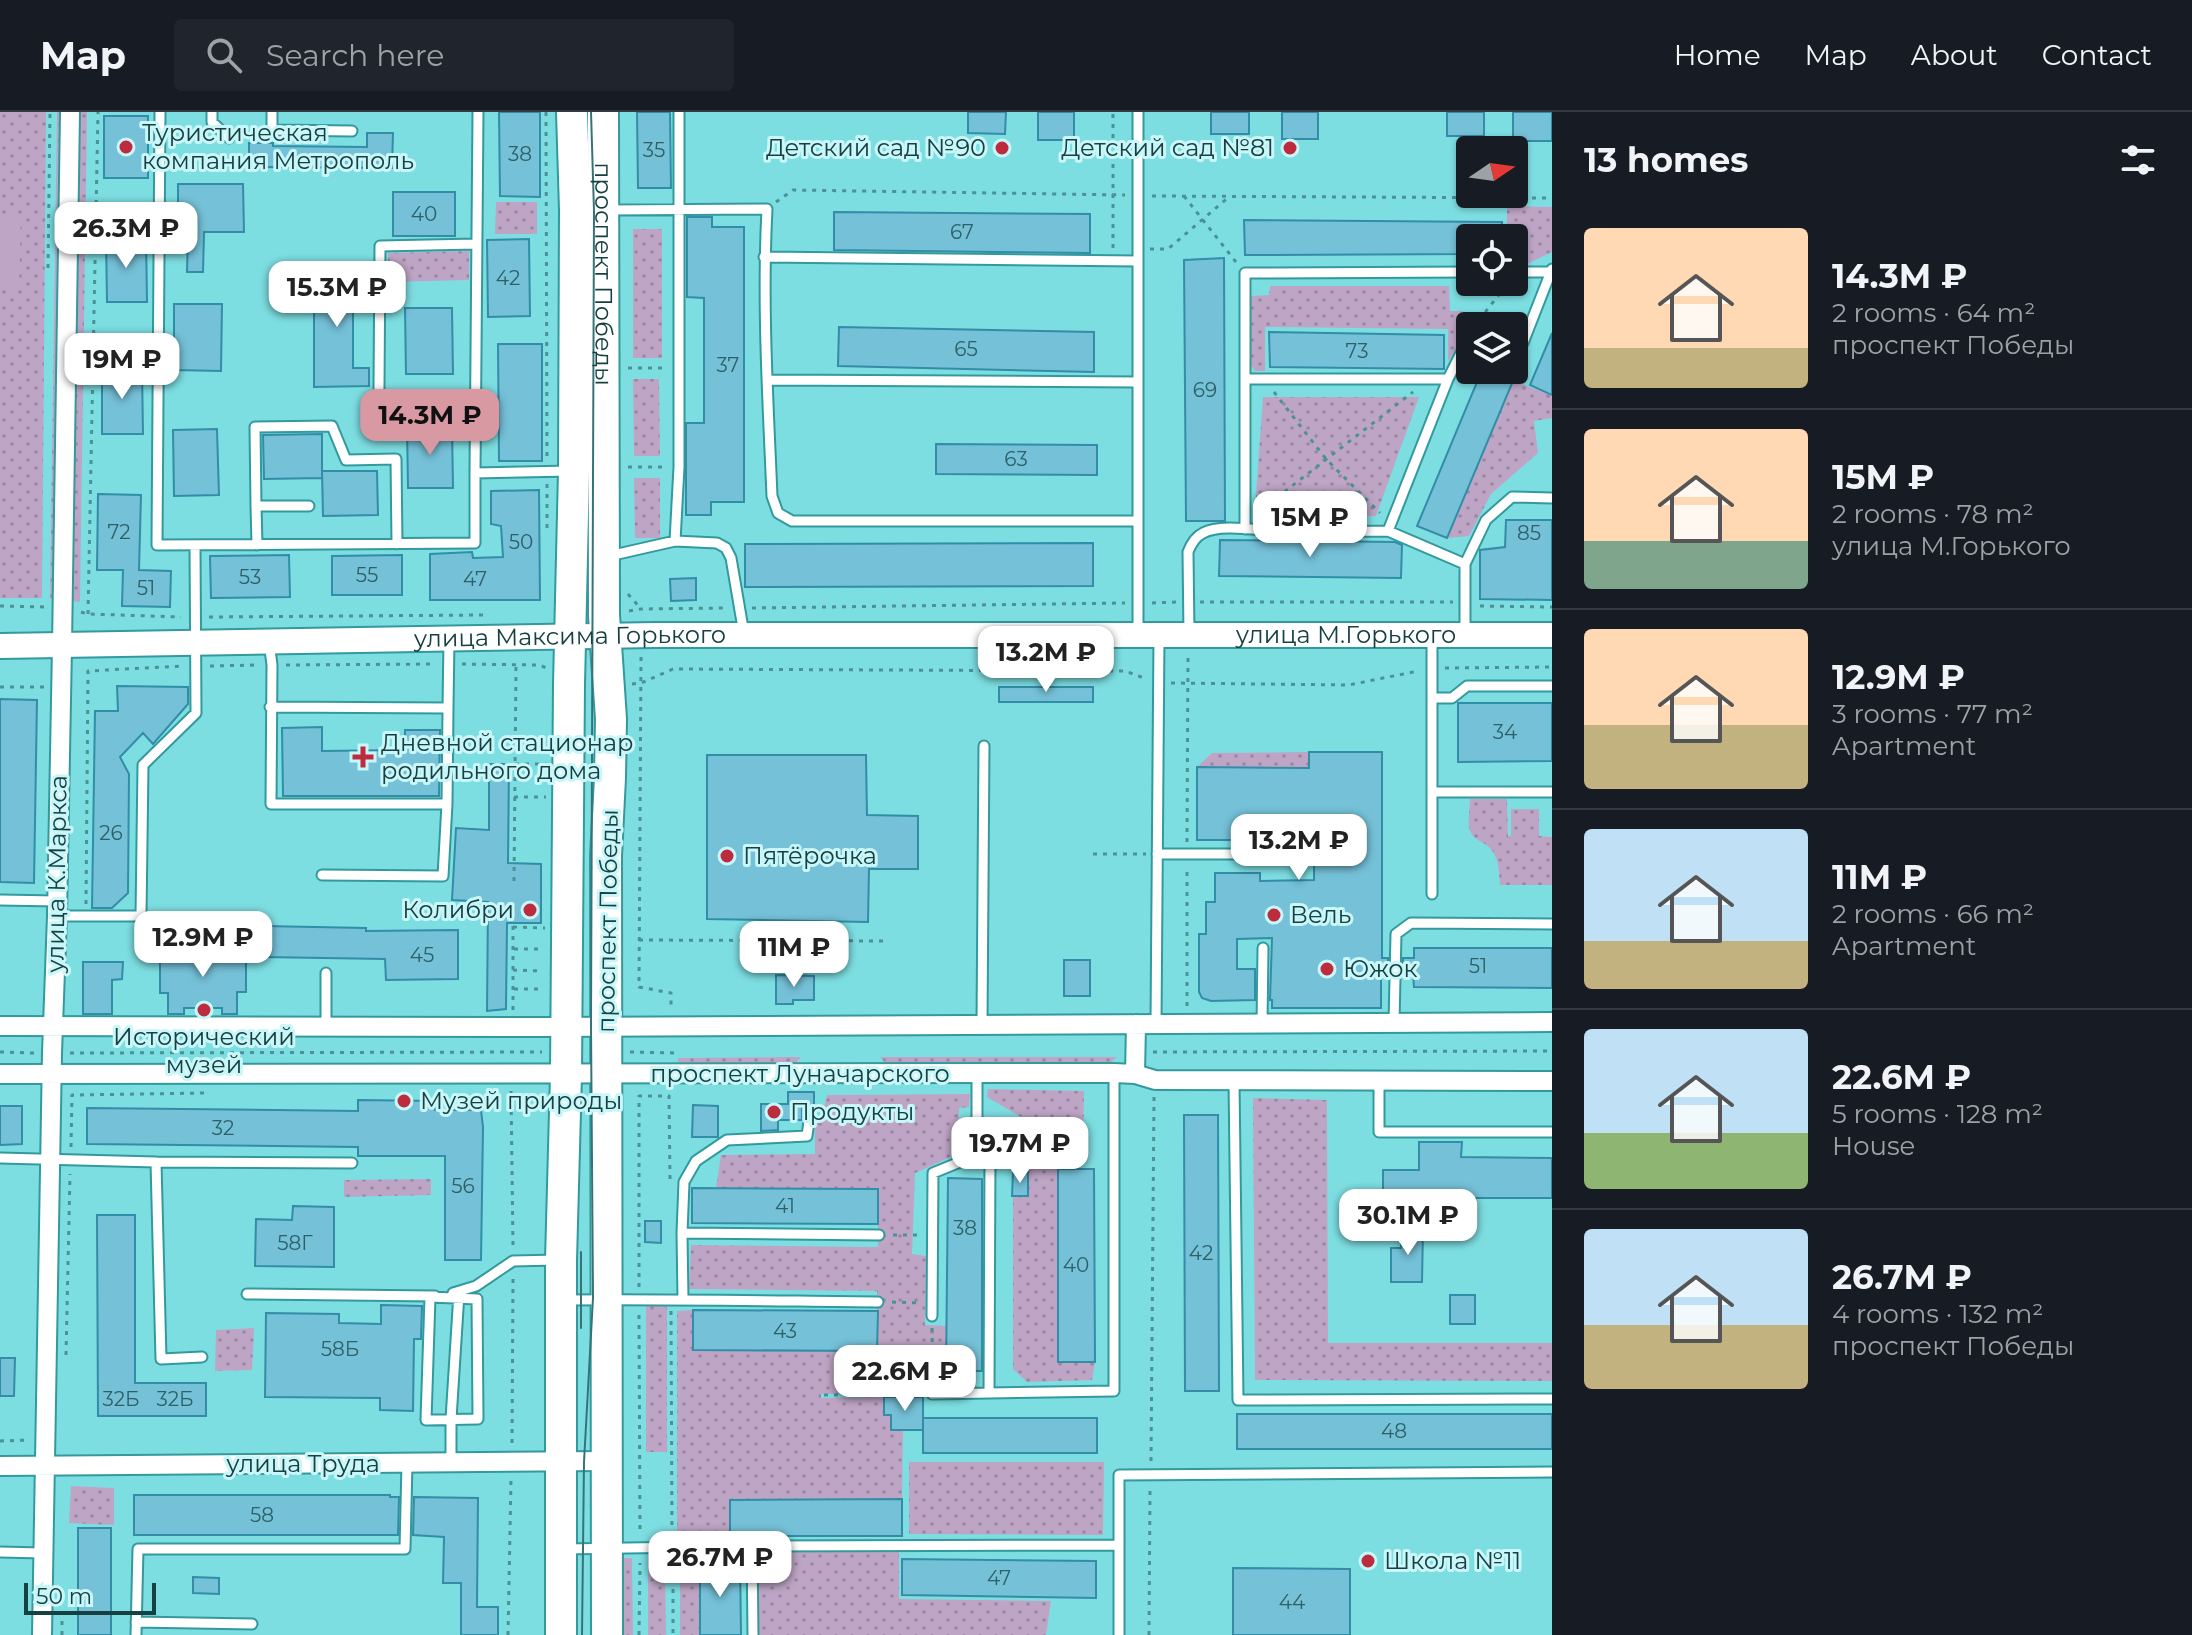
<!DOCTYPE html>
<html lang="en">
<head>
<meta charset="utf-8">
<style>
	body { margin:0; font-family:Montserrat,sans-serif; background:#20242c; color:#f1f3f6; height:100vh; display:flex; flex-direction:column; font-size:30px; white-space:nowrap }
	* { box-sizing:border-box; margin:0 }
	p { font-size:26px; color:#9ea1a6 }
	.icon { flex:none; width:44px; height:44px; fill:none; stroke:currentColor; stroke-width:2; stroke-linecap:round; stroke-linejoin:round }
	.map { position:relative; flex:1; overflow:hidden }
	.panel { display:flex; flex-direction:column; background:#171b24; width:640px }
	.panel>* { flex:none }
	.needle { width:52px; rotate:77deg }
	.buttons { position:absolute; left:1456px; top:24px; display:grid; gap:16px }
	.buttons a { display:grid; place-items:center; width:72px; height:72px; border-radius:8px; background:#171b24; box-shadow:0 2px 6px #0004; font-size:40px }
	.scale { position:absolute; left:24px; bottom:20px; width:132px; box-sizing:border-box; padding-left:8px; border:4px solid #164042; border-top:0; font-size:22px; line-height:28px; white-space:nowrap; color:#164042; -webkit-text-stroke:6px #c9f6f8; paint-order:stroke }
	.price { position:absolute; translate:-50% -68px; padding:0 18px; border-radius:16px; background:#fff; color:#222; font-size:26px; line-height:52px; filter:drop-shadow(0 2px 4px #0008) }
	.price::after { content:''; position:absolute; left:50%; top:48px; width:24px; height:18px; margin-left:-12px; background:inherit; clip-path:polygon(0 0,100% 0,50% 100%) }
	.price.selected { background:#d999a3; color:#111 }
	ul { padding:0; list-style:none }
	li { display:flex; align-items:center; gap:24px; height:200px; padding:0 32px }
	li+li { border-top:2px solid #363941 }
	li span { display:grid; place-items:center; flex:none; width:224px; height:160px; border-radius:8px; color:#555 }
	li>.icon { margin-inline-start:auto }
	span .icon { width:96px; height:96px; fill:#fffc; stroke-width:1 }
	li b { font-size:34px }
	h2 { display:flex; justify-content:space-between; align-items:center; height:96px; padding:0 32px; font-size:34px }
	header { display:flex; align-items:center; gap:48px; box-sizing:border-box; height:112px; padding:0 40px; background:#171b24; border-bottom:2px solid #363941 }
	header strong { font-size:38px }
	nav { display:flex; gap:44px; margin-inline-start:auto; font-size:28px }
	.search { width:560px; height:72px; background:#20242c; display:flex; align-items:center; gap:20px; box-sizing:border-box; padding:0 28px; border-radius:8px; color:#9ea1a6; font-size:30px }
	main { display:flex; flex:1; min-height:0 }
	.map>svg:first-child { display:block }
	.grass { fill:url(#grass-dots) }
	.garden { fill:#bea5c5 }
	.building { fill:#75c1d8; stroke:#328da6; stroke-width:2 }
	.lines { fill:none; stroke-linecap:round; stroke-linejoin:round }
	.service-casing { stroke:#32999d; stroke-width:13 }
	.minor-casing { stroke:#32999d; stroke-width:22 }
	.tertiary-casing { stroke:#32999d; stroke-width:28 }
	.primary-casing { stroke:#32999d; stroke-width:34 }
	.path { stroke:#4b9195; stroke-width:3; stroke-dasharray:4 6; stroke-linecap:butt }
	.service { stroke:#fff; stroke-width:9 }
	.minor { stroke:#fff; stroke-width:18 }
	.tertiary { stroke:#fff; stroke-width:24 }
	.primary { stroke:#fff; stroke-width:30 }
	.tram { stroke:#377376; stroke-width:2 }
	.poi-dot { fill:#bc2b3e; stroke:#c9f6f8; stroke-width:3 }
	.labels { text-anchor:middle; stroke-width:6; stroke-linejoin:round; paint-order:stroke }
	.number-label { font-size:20px; fill:#2e6068 }
	.poi-label { font-size:24px; fill:#164042; stroke:#c9f6f8; text-anchor:start }
	.street-label { font-size:24px; fill:#164042; stroke:#c9f6f8 }
</style>
</head>
<body>
<header>
<strong>Map</strong>
<div class="search"><svg class="icon" aria-label="search" viewBox="0 0 24 24"><circle cx="10" cy="10" r="6"/><path d="M15 15l6 6"/></svg>Search here</div>
<nav><a>Home</a><a>Map</a><a>About</a><a>Contact</a></nav>
</header>
<main>
<div class="map">
<svg width="1552" height="1523" viewBox="0 0 1552 1523">
	<defs>
		<pattern id="grass-dots" width="8" height="8" patternUnits="userSpaceOnUse" patternTransform="scale(2)"><rect width="8" height="8" fill="#bea5c5"/><path d="M2 2h.1M6 6h.1" fill="none" stroke="#9988a2" stroke-width="1.8" stroke-linecap="round"/></pattern>
	</defs>
	<rect width="100%" height="100%" fill="#7ddee2"/>
	<path class="grass" d="M0,0h46l-4,486h-42z
		M57,0h30l-7,490 -30,-3z
		M496,90h41v32h-42z
		M1507,94l45,1v45l-23,11h-15v-25h-7z
		M633,117h29v129h-29z
		M469,139v29l-81,2v-29z
		M1270,174h179l1,25h13l-2,29 -13,22v-33l-183,-2v44h-10l-5,-7v-68l19,-1z
		M633,267h26l1,77h-26z
		M1513,269l39,14v23l-18,3 4,32 -47,41 -22,42 -22,2z
		M1263,285h156l-43,119 -95,3 1,-27 -26,3z
		M634,366h26v60h-25z
		M1309,640v15h-112l15,-14z
		M1470,687h37l1,38 3,-1v-27h28v27l13,1v48h-52c-1,-15 -1,-32 -15,-41 -5,-3 -12,-6 -15,-13 -3,-8 0,-23 0,-32z
		M801,945l-9,10h-114v-9z
		M880,945h237l-10,9 -218,1z
		M988,977l96,2 -1,59h-26l1,212h37l-3,18 -65,2 -14,-13v-173h15v-22l-15,-1v-17h8v-39l-34,-20z
		M970,982l-1,13 -10,1 -1,29 10,1v11l-53,24 -3,81 14,2 -1,69 22,1 -1,45h-31l-1,21 -93,2v4l63,-1v18h7v14l12,1 -1,69 -172,1v36h-53v-225l16,-1 1,40 183,1v-60l-188,-2 2,-44 187,2v-58l-162,-1 5,-33 94,-1v-30l9,-16 3,-13z
		M1253,986l74,2 1,243h224v38l-297,-1z
		M431,1067v16l-87,2v-17z
		M646,1194h21v146h-21z
		M254,1216l-2,42 -37,1 1,-41z
		M909,1350h195l-1,73 -194,-1z
		M71,1374l43,2v37l-45,-2z
		M756,1438h143v49l152,2 -5,34h-288z
		M680,1444l11,1 1,12 8,2v64h-20z
		M617,1446h15l1,77h-16z
		M648,1446h17l1,77h-18z"/>
	<path class="garden" d="M2,102h19l-2,76h-18z"/>
	<path class="building" d="M499,0h41v85l-40,-1z
		M637,0h33l1,76h-33z
		M968,0h38l-1,22 -37,-1z
		M1038,0h36v28h-36z
		M1211,0h38v22h-38z
		M1282,0h36v27h-36z
		M1447,0h37v24h-37z
		M1513,0h39v29h-39z
		M104,4h44v62h-44z
		M367,21h26l-1,35 -143,-1v-24h24v3l94,1z
		M178,72h65l1,48h-40l-1,40h-16l1,-39h-10z
		M393,80h62v44h-62z
		M834,100l256,2v39l-256,-3z
		M687,105h25v10h32v275h-33v13h-25v-92h18v-125l-17,-1z
		M1244,108l258,2v16h-32v16l-225,1z
		M106,126h40l1,64h-40z
		M529,127l1,77 -42,1 -1,-77z
		M1224,146l1,263h-39l-2,-261z
		M314,159h53v21h-14v76h16v18l-55,1z
		M174,192h48l-1,67 -47,-1z
		M405,196h47l1,66h-47z
		M839,215l255,5v40l-256,-6z
		M1269,220l175,3v34l-174,-2z
		M1552,221v62l-22,-10z
		M498,232h44v117h-43z
		M102,255h40l1,67h-41z
		M1482,258h5l26,11 -66,157 -30,-12z
		M452,314l1,62h-45l-1,-61z
		M217,317l2,66 -45,1 -1,-66z
		M322,322v44l-58,1 -1,-44z
		M936,332l161,1v30l-161,-1z
		M322,359h55l1,44 -55,1z
		M539,378l1,110h-110v-46l42,-2 1,6 30,-1 -2,-31 -10,-2v-33z
		M98,382l43,1 -2,75 32,1 -1,36 -48,-1 1,-36h-26z
		M1506,408h46v80l-72,-1v-49l25,-3z
		M1220,428l175,2 7,3 -1,33 -182,-2z
		M1093,431v43l-348,1v-43z
		M289,443l1,42 -79,1 -1,-42z
		M402,443v40h-70v-39z
		M696,466v22l-25,1 -1,-22z
		M117,574l71,1v17l-35,40 -10,-11 -23,24 9,17 -1,119 -16,15h-20l3,-197h23z
		M999,575h94v15h-94z
		M0,587l37,1 -3,183 -34,-1z
		M1458,591h94v58l-94,1z
		M322,615v24l83,-1v-20h35l-1,66h-156l-1,-68z
		M1309,640h73v206h6v16h-7v34h-109v-8h-2l2,-62 -35,1v30h18v31l-44,1 -9,-3 -3,-6v-58h7v-32h9v-29h45v8l54,-1v-40h-117v-73l112,1z
		M707,643h159l1,60 51,1v53h-49l-1,53 -161,-3z
		M489,652h20l-1,99 33,1v59h-34l-1,86 -19,2 1,-109 -36,-2 4,-72 33,2z
		M263,814l103,2v3l92,-1v49l-72,1 -1,-21 -122,-2z
		M1414,836h138v40l-138,-1 -1,-13h-10v-16h11z
		M160,837h86v43h-9v22h-15v-6h-38v6h-16v-21h-8z
		M1064,848h26v36h-26z
		M83,850h40l-1,17 -10,1v34h-29z
		M776,863l38,1v24h-21v4h-17z
		M788,980h26v15h-12v13h-24v10l-17,1v-27h27z
		M358,988l77,1v9h46l2,17 -2,133h-36v-104h-87v-9l-271,-3v-36l271,3z
		M693,993l25,1v31h-26z
		M0,994h22v38l-22,1z
		M1184,1003h34l1,276h-34z
		M1419,1030h43l-1,15 91,1v40h-169v-28h36z
		M1058,1057h36l1,193h-37z
		M1013,1061h15v23h-16z
		M948,1066l34,1v192h-36z
		M692,1076l186,1v35l-186,-1z
		M293,1094l41,1v60l-79,-1 1,-47 36,1z
		M97,1103h38v168h71v33h-108z
		M645,1109h16v22l-16,-1z
		M1401,1116l22,1 -1,53h-31v-34h10z
		M1450,1183h25v29h-25z
		M381,1193l41,1 -1,33h-7l-1,72 -33,-1v-12l-115,-1 1,-84 73,1v9l42,1z
		M693,1198l185,1 -1,40 -184,-1z
		M0,1246h15l-1,38h-14z
		M884,1285h39v33h-32v-15h-7z
		M1237,1302h315v35h-315z
		M923,1306h174v35h-174z
		M134,1383h256v2h9l-1,38h-264z
		M414,1385l64,1 -1,109h21v28h-37v-52h-18l1,-46 -31,-2z
		M902,1387v37h-172v-36z
		M78,1416h33v107h-33z
		M902,1447l194,2v37l-194,-3z
		M700,1450h40l1,73h-41z
		M1233,1456l117,1v66h-117z
		M193,1465l26,1v16l-26,-1z"/>
	<g class="lines">
		<g class="service-casing">
			<path id="service" d="M160,0l-3,433 318,-2v-70l96,-2
				M212,0v10l17,16
				M272,0v18l80,1
				M1138,0v522
				M606,98l161,-1c-5,95 1,191 5,287l6,17 14,8h346
				M764,145l374,4
				M1514,160h36
				M1514,231h9l29,-74
				M1245,267h203
				M767,268l371,2
				M379,276l1,-142 96,-2
				M475,361l3,-361
				M256,394l-1,-79 77,-1 14,34 50,-1 1,85
				M1245,417v-256l225,-1
				M1388,419l77,33
				M675,429l4,-74v-355
				M257,433l-1,-39h53
				M609,444l66,-15 42,2 9,5 5,10 13,76
				M1465,521v-69l21,-44 26,-23 40,1
				M1189,522l-1,-82c3,-8 7,-15 15,-19 18,-10 58,-2 79,-2 36,1 71,0 106,0l60,-152 18,-36 4,-16
				M1432,526v256
				M269,530l3,23 -1,139h176l-4,72 -121,-1
				M1432,586h20l15,-12h85
				M270,595l178,1 1,-69
				M1432,680h120
				M447,692l1,-96
				M1157,742h145
				M0,788l57,1
				M57,804h84l2,-151 53,-52 -1,-168
				M326,861v54
				M1394,911l2,-89 15,-11 141,1
				M982,912l2,-278
				M1156,912l3,-388
				M1262,912l1,-76
				M977,961v82h13l-1,238 125,-2v-318
				M1379,968v52h173
				M1234,969l4,319 314,-1
				M0,1046l156,4 5,197 41,-2
				M156,1050l196,1
				M682,1121l197,2
				M453,1181l23,-7 37,-25 44,-1
				M247,1182l188,2
				M430,1185l47,2 1,120 -52,1z
				M565,1188c104,-1 208,1 313,2
				M683,1188l-1,-67 2,-51 12,-21 31,-21 80,-4 2,-15
				M932,1204l1,-143 44,-18
				M932,1282l57,-1
				M451,1351v-44l8,-126
				M1119,1433v-70l433,-3
				M752,1434l367,-1v90
				M565,1437l187,-3 1,89
				M0,1440l42,1
				M136,1510l116,2
				M136,1523l2,-86h267l2,-86"/>
		</g>
		<g class="minor-casing">
			<path id="minor" d="M0,914l543,1 1009,-5
				M0,962l1114,-1 21,1 20,6 397,1
				M1135,962l1,-50
				M0,1354l607,-5
				M42,1523l10,-582 5,-137 5,-270 8,-534"/>
		</g>
		<g class="tertiary-casing">
			<g id="tertiary">
				<path id="s1" d="M0,534l655,-11h897"/>
			</g>
		</g>
		<g class="primary-casing">
			<g id="primary">
				<path id="s2" d="M603,0l1,503 7,104 -1,59 -4,78 1,779"/>
				<path d="M561,1523v-375l5,-186 3,-390 5,-213 1,-261 -3,-98"/>
			</g>
		</g>
		<path class="path" d="M546,0l1,348
			M1152,84l400,2
			M1184,84l52,66
			M776,90l17,-12 332,5
			M1113,136v-136
			M1150,137h18l62,-53
			M48,156l2,-156
			M1479,208l30,-38
			M628,256h36
			M1274,280l52,67 54,54
			M628,355h36
			M547,372v44
			M1256,385l23,-1 134,-104
			M628,482l13,15
			M1200,490h253
			M1152,491l25,-1
			M0,494l47,1
			M1480,494l72,1
			M752,496l373,-5
			M629,499l12,-2 84,-1
			M81,500l7,2 93,3
			M88,502l10,-502
			M209,505l276,-2
			M641,545l-2,330 32,6v17
			M462,552l78,1 6,3
			M286,553l149,-1
			M210,554l49,-1
			M1445,556l107,-1
			M1171,571l178,2 69,-14
			M632,572l9,-1 32,-14 429,2h23l19,7
			M0,575h44
			M515,652h31
			M514,685h32
			M1187,730l1,-188
			M1093,742h53
			M514,769l2,-216
			M86,792l2,-233 95,-5
			M513,815l32,1
			M639,828l245,1
			M514,837h28
			M513,858l29,1
			M514,877h28
			M1187,894v-140
			M513,898v-108
			M0,940l34,1
			M630,940l48,1
			M1153,940l399,-1
			M70,941l472,-1
			M511,979l2,156
			M71,1035l1,-52 136,-2
			M893,1123h28
			M639,1175v-191h30l1,83
			M892,1190l28,1
			M671,1199l1,224
			M639,1203l1,220
			M932,1216l1,52
			M66,1243l4,-181
			M824,1283l94,-1
			M0,1329l28,-1
			M512,1331l1,-164
			M1151,1349l3,-364
			M673,1447v76
			M62,1523v-30
			M508,1523l3,-156
			M639,1523l1,-72
			M1149,1523l1,-146"/>
		<use href="#service" class="service"/>
		<use href="#minor" class="minor"/>
		<use href="#tertiary" class="tertiary"/>
		<use href="#primary" class="primary"/>
		<path class="tram" d="M581,1216v-76
			M582,1523l2,-173 9,-164 -2,-272 3,-815 -3,-99"/>
	</g>
	<g class="poi-dot">
		<circle cx="126" cy="35" r="8"/>
		<circle cx="1002" cy="36" r="8"/>
		<circle cx="1290" cy="36" r="8"/>
		<path d="M359 633h8v8h8v8h-8v8h-8v-8h-8v-8h8z"/>
		<circle cx="727" cy="744" r="8"/>
		<circle cx="530" cy="798" r="8"/>
		<circle cx="1274" cy="803" r="8"/>
		<circle cx="1327" cy="857" r="8"/>
		<circle cx="204" cy="898" r="8"/>
		<circle cx="404" cy="989" r="8"/>
		<circle cx="774" cy="1000" r="8"/>
		<circle cx="1368" cy="1449" r="8"/>
	</g>
	<g class="labels">
		<g class="number-label">
			<text x="654" y="45">35</text>
			<text x="520" y="49">38</text>
			<text x="424" y="109">40</text>
			<text x="962" y="127">67</text>
			<text x="508" y="173">42</text>
			<text x="966" y="244">65</text>
			<text x="1357" y="246">73</text>
			<text x="728" y="260">37</text>
			<text x="1205" y="285">69</text>
			<text x="1016" y="354">63</text>
			<text x="119" y="427">72</text>
			<text x="1529" y="428">85</text>
			<text x="521" y="437">50</text>
			<text x="367" y="470">55</text>
			<text x="250" y="472">53</text>
			<text x="475" y="474">47</text>
			<text x="146" y="483">51</text>
			<text x="1505" y="627">34</text>
			<text x="111" y="728">26</text>
			<text x="422" y="850">45</text>
			<text x="1478" y="861">51</text>
			<text x="223" y="1023">32</text>
			<text x="463" y="1081">56</text>
			<text x="785" y="1101">41</text>
			<text x="965" y="1123">38</text>
			<text x="295" y="1138">58Г</text>
			<text x="1201" y="1148">42</text>
			<text x="1076" y="1160">40</text>
			<text x="785" y="1226">43</text>
			<text x="340" y="1244">58Б</text>
			<text x="121" y="1294">32Б</text>
			<text x="175" y="1294">32Б</text>
			<text x="1394" y="1326">48</text>
			<text x="262" y="1410">58</text>
			<text x="999" y="1473">47</text>
			<text x="1292" y="1497">44</text>
		</g>
		<g class="poi-label">
			<text x="142" y="29">Туристическая<tspan x="142" dy="28">компания Метрополь</tspan></text>
			<text x="986" y="44" text-anchor="end">Детский сад №90</text>
			<text x="1274" y="44" text-anchor="end">Детский сад №81</text>
			<text x="381" y="639">Дневной стационар<tspan x="381" dy="28">родильного дома</tspan></text>
			<text x="743" y="752">Пятёрочка</text>
			<text x="514" y="806" text-anchor="end">Колибри</text>
			<text x="1290" y="811">Вель</text>
			<text x="1343" y="865">Южок</text>
			<text x="204" y="933" text-anchor="middle">Исторический<tspan x="204" dy="28">музей</tspan></text>
			<text x="420" y="997">Музей природы</text>
			<text x="790" y="1008">Продукты</text>
			<text x="1384" y="1457">Школа №11</text>
		</g>
		<g class="street-label">
			<text dy="8" stroke="none"><textPath href="#s2" startOffset="162">проспект Победы</textPath></text>
			<text dy="8" stroke="none"><textPath href="#s1" startOffset="1346">улица М.Горького</textPath></text>
			<text dy="8" stroke="none"><textPath href="#s1" startOffset="570">улица Максима Горького</textPath></text>
			<text transform="translate(57 762) rotate(-89)" y="8">улица К.Маркса</text>
			<text transform="translate(608 809) rotate(-89)" y="8">проспект Победы</text>
			<text x="800" y="970">проспект Луначарского</text>
			<text x="303" y="1360">улица Труда</text>
		</g>
	</g>
</svg>
<div class="buttons">
<a><svg class="needle" viewBox="-14 -14 28 28"><path d="M0-13l5 13h-10z" fill="#e53935"/><path d="M0 13l5-13h-10z" fill="#9ea1a6"/></svg></a>
<a><svg class="icon" aria-label="locate" viewBox="0 0 24 24"><circle cx="12" cy="12" r="6"/><path d="M12 2v4M12 18v4M2 12h4M18 12h4"/></svg></a>
<a><svg class="icon" aria-label="layers" viewBox="0 0 24 24"><path d="M12 4l9 5-9 5-9-5zM3 14l9 5 9-5"/></svg></a>
</div>
<div class="scale">50 m</div>
<b class="price" style="left:126px;top:158px">26.3M ₽</b>
<b class="price" style="left:337px;top:217px">15.3M ₽</b>
<b class="price" style="left:122px;top:289px">19M ₽</b>
<b class="price selected" style="left:430px;top:345px">14.3M ₽</b>
<b class="price" style="left:1310px;top:447px">15M ₽</b>
<b class="price" style="left:1046px;top:582px">13.2M ₽</b>
<b class="price" style="left:1299px;top:770px">13.2M ₽</b>
<b class="price" style="left:203px;top:867px">12.9M ₽</b>
<b class="price" style="left:794px;top:877px">11M ₽</b>
<b class="price" style="left:1020px;top:1073px">19.7M ₽</b>
<b class="price" style="left:1408px;top:1145px">30.1M ₽</b>
<b class="price" style="left:905px;top:1301px">22.6M ₽</b>
<b class="price" style="left:720px;top:1487px">26.7M ₽</b>
</div>
<section class="panel">
<h2>13 homes<svg class="icon" aria-label="filters" viewBox="0 0 24 24"><path d="M4 7h16M4 17h16"/><circle cx="9" cy="7" r="2"/><circle cx="15" cy="17" r="2"/></svg></h2>
<ul>
<li><span style="background:linear-gradient(#ffd9b3 75%,#c2b280 0)"><svg class="icon" aria-label="home" viewBox="0 0 24 24"><path d="M3 11l9-7 9 7M6 9v11h12V9"/></svg></span><div><b>14.3M ₽</b><p>2 rooms · 64 m²</p><p>проспект Победы</p></div></li>
<li><span style="background:linear-gradient(#ffd9b3 70%,#7fa58c 0)"><svg class="icon" aria-label="home" viewBox="0 0 24 24"><path d="M3 11l9-7 9 7M6 9v11h12V9"/></svg></span><div><b>15M ₽</b><p>2 rooms · 78 m²</p><p>улица М.Горького</p></div></li>
<li><span style="background:linear-gradient(#ffd9b3 60%,#c2b280 0)"><svg class="icon" aria-label="home" viewBox="0 0 24 24"><path d="M3 11l9-7 9 7M6 9v11h12V9"/></svg></span><div><b>12.9M ₽</b><p>3 rooms · 77 m²</p><p>Apartment</p></div></li>
<li><span style="background:linear-gradient(#bfe0f5 70%,#c2b280 0)"><svg class="icon" aria-label="home" viewBox="0 0 24 24"><path d="M3 11l9-7 9 7M6 9v11h12V9"/></svg></span><div><b>11M ₽</b><p>2 rooms · 66 m²</p><p>Apartment</p></div></li>
<li><span style="background:linear-gradient(#bfe0f5 65%,#8fb573 0)"><svg class="icon" aria-label="home" viewBox="0 0 24 24"><path d="M3 11l9-7 9 7M6 9v11h12V9"/></svg></span><div><b>22.6M ₽</b><p>5 rooms · 128 m²</p><p>House</p></div></li>
<li><span style="background:linear-gradient(#bfe0f5 60%,#c2b280 0)"><svg class="icon" aria-label="home" viewBox="0 0 24 24"><path d="M3 11l9-7 9 7M6 9v11h12V9"/></svg></span><div><b>26.7M ₽</b><p>4 rooms · 132 m²</p><p>проспект Победы</p></div></li>
</ul>
</section>
</main>
</body>
</html>
